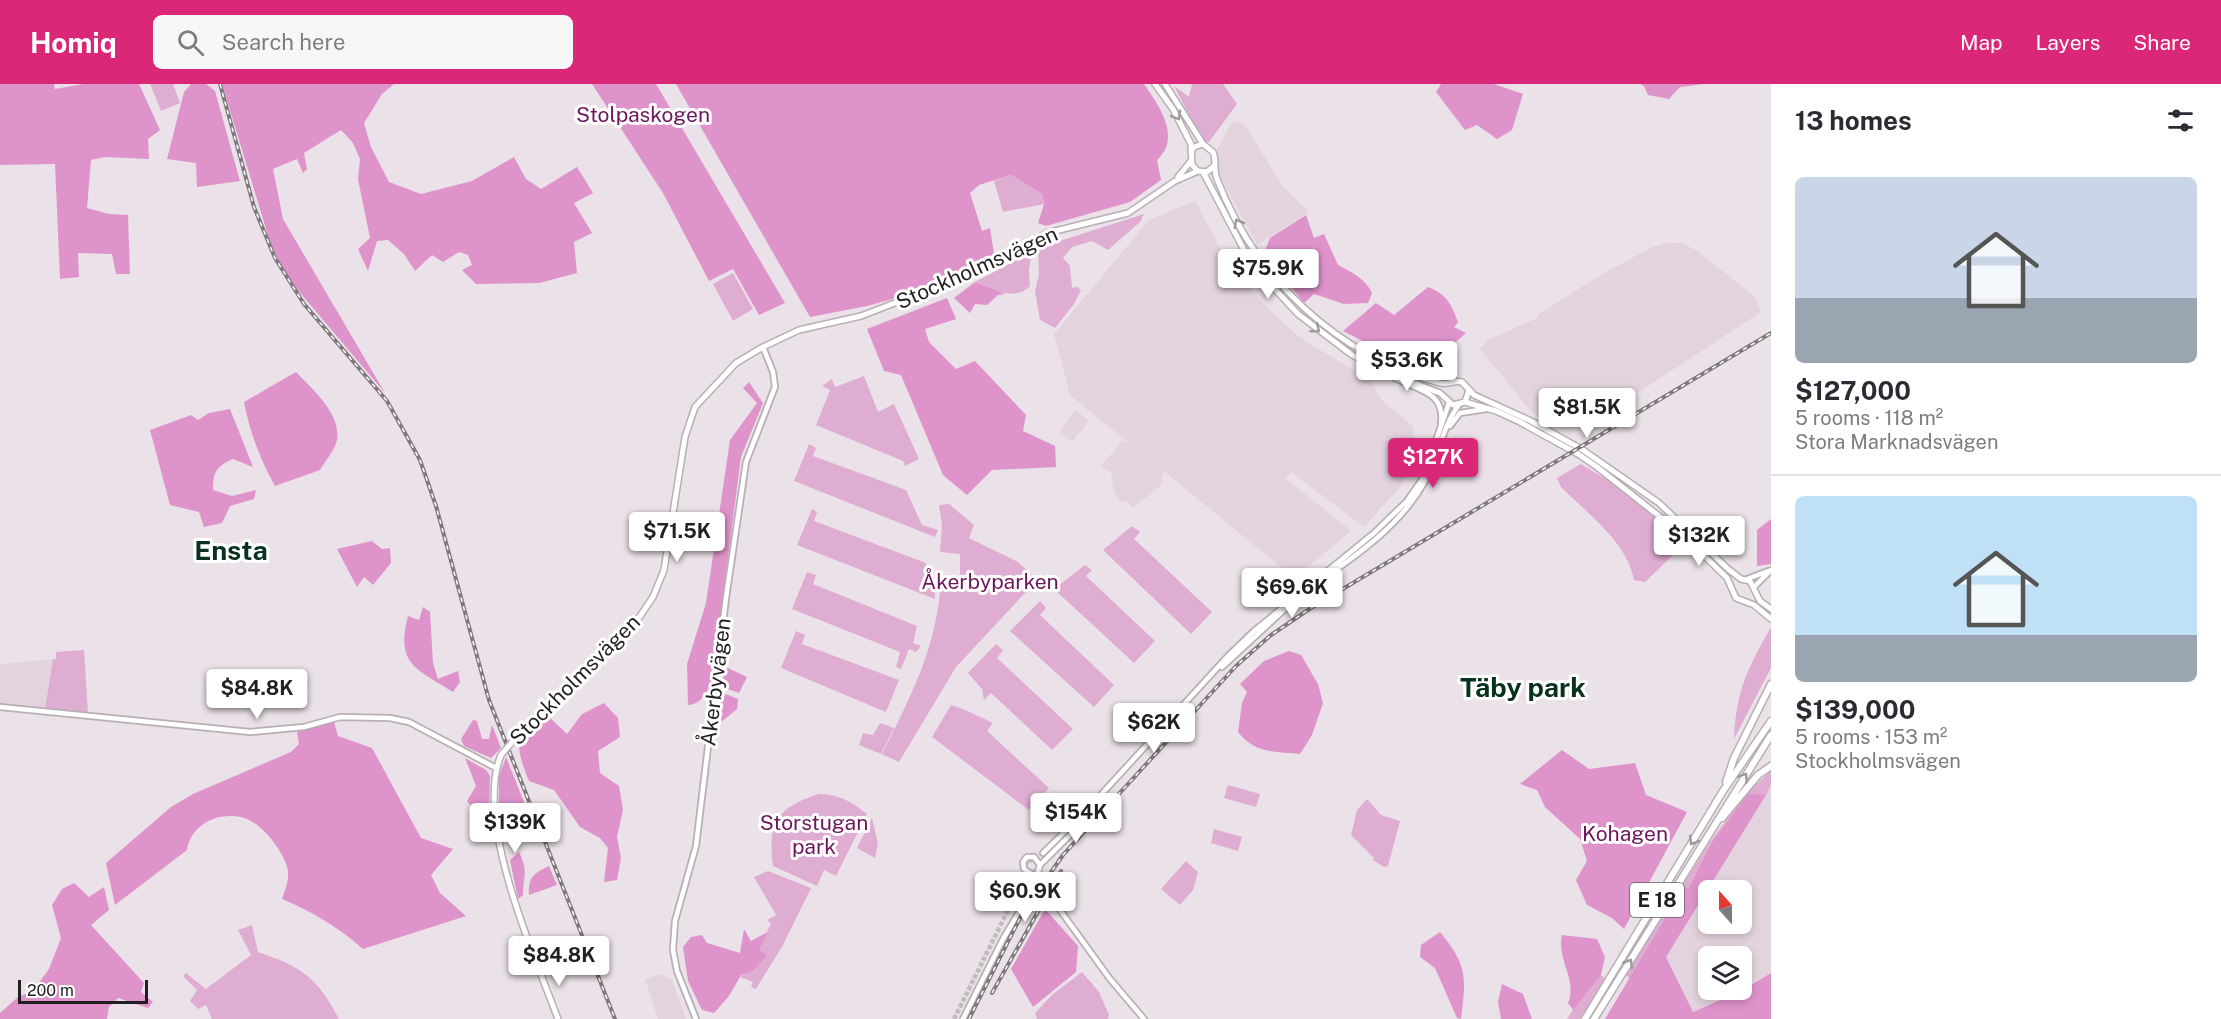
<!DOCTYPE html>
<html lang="en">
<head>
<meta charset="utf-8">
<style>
	body { margin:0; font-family:"Public Sans",sans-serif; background:#f7f7f7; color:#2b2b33; height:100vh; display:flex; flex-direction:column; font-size:22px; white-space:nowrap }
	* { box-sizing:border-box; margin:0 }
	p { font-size:20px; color:#7c7c81 }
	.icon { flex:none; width:33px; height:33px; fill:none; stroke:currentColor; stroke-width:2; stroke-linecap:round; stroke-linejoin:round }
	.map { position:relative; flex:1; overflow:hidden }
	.sheet { display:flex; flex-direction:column; background:#fff; width:450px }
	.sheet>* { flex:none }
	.needle { width:39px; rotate:339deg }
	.buttons { position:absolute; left:1698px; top:796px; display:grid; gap:12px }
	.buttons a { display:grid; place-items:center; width:54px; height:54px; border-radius:9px; background:#fff; box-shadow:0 3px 9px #0003; font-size:30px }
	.scale { position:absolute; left:18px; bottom:15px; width:130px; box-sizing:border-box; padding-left:6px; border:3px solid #221e21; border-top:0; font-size:16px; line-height:21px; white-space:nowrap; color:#221e21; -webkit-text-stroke:4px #fff; paint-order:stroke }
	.price { position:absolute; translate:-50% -51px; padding:0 14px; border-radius:6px; background:#fff; color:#222; font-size:20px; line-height:39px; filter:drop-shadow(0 2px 3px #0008) }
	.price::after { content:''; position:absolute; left:50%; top:36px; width:18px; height:14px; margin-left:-9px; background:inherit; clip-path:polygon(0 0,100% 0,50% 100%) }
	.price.selected { background:#db2777; color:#fff }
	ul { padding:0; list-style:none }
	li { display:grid; align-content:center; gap:12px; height:318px; padding:0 24px }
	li+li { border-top:2px solid #e1e1e2 }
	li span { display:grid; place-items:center; height:186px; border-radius:9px; color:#555 }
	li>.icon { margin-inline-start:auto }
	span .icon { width:108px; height:108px; fill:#fffc; stroke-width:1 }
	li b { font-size:26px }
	h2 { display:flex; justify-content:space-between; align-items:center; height:72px; padding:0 24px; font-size:26px }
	header { display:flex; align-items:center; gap:36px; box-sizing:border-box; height:84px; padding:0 30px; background:#db2777; color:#fff }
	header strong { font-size:28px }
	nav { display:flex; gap:33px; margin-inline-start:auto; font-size:21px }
	.search { width:420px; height:54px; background:#f7f7f7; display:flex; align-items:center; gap:15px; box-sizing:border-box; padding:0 21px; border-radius:9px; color:#7c7c81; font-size:22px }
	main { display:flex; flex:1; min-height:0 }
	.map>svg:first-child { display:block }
	.built { fill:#e3d3de; fill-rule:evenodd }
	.green { fill:#e0add2 }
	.forest { fill:#df93cb }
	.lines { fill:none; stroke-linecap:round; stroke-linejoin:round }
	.tertiary-tunnel { stroke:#c3bac0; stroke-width:4.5; stroke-dasharray:4.5 2; stroke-linecap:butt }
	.tertiary-casing { stroke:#b8afb5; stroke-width:8 }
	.secondary-casing { stroke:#b8afb5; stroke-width:8 }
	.motorway-casing { stroke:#b8afb5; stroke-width:9 }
	.tertiary { stroke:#fff; stroke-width:4.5 }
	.secondary { stroke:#fff; stroke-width:5 }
	.motorway { stroke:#fff; stroke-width:6 }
	.rail-casing { stroke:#7f787d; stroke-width:4 }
	.rail { stroke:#fff; stroke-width:1.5; stroke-dasharray:4.5; stroke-linecap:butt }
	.secondary-bridge-casing { stroke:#b8afb5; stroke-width:8; stroke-linecap:butt }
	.secondary-bridge { stroke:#fff; stroke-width:5 }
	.oneway { stroke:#9c9a9b }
	.labels { text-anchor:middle; stroke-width:6; stroke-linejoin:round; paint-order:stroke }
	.shield { fill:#fff; stroke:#646264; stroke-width:1.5 }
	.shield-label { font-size:20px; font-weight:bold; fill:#221e21 }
	.park-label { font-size:21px; fill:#6d155d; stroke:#fff }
	.street-label { font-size:21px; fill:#221e21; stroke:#fff }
	.district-label { font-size:27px; font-weight:bold; fill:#08321d; stroke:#fff }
</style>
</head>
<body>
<header>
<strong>Homiq</strong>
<div class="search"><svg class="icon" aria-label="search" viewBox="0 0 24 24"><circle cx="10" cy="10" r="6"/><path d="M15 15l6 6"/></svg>Search here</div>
<nav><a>Map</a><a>Layers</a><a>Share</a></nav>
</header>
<main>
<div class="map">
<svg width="1771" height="935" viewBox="0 0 1771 935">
	<rect width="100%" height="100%" fill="#ebe1e8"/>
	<path class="built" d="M1233,37l11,3 39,62 26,26 -52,33 -37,-69 -3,-27z
		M1195,117l27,51 41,52 36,33 74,45 3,10 9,12 27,21 4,17 -4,23 -12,22 -36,40 -73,-55 -6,6 66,53 -57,47 -130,-107 -3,14 -28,23 -6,-6 -7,-1 -6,-9 -3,-20 -8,-3 -1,-4 21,-25 7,4 -60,-49 -16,-61 95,-114z
		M1666,159h15l15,7 58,46 7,16 -139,91 -67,22 -24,-14 -51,-62 8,-9 49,-22 2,-4 60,-38 51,-28z
		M1076,326l13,11 -17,21 -13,-10z
		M53,575l-8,50 -45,-4v-41z
		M1771,701v188l-29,15v-31h-34v33h29l-44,22 -27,-55zM1708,807h34v33h-34z
		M662,890l10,6 14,39h-28l-13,-40z"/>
	<path class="green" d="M150,0h23l7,19 -19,8z
		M1192,0h31l14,20 -28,38 -6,-1 -3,-5 -26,-50 15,11z
		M1011,91l31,19 2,10 -41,8 -9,-31z
		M1144,130l-4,8 -32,28 -16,-9 -20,6 -9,11 7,8 2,22 6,-1 3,3 -7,14 -19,24 -15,-8 -5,-29 4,-17 -1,-26z
		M1032,168l-3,18 1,16c-15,16 -38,3 -55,-4z
		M733,189l20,36 -20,12 -20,-37z
		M864,292l14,36 16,-8 25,55 -14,7 -2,-5 -87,-36 14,-35 -8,-4 10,-7 3,8z
		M809,360l7,4 -3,8 93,34 16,35 16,5 -3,7 -141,-56z
		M1581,380l38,23 62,53 -9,16 -27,26 -11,-2c-7,-38 -47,-67 -73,-93l-4,-9z
		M949,420l25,21 -5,13 49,24 19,18 -81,87 -57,95 -17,-8c29,-58 56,-109 59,-176l19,-1v-23l-20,-2 2,-27 -3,-20z
		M812,425l5,3 -3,9 112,42 -1,21 9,1 1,14 -138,-54z
		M1132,442l8,6 -6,7 78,73 -21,22 -88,-84z
		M1085,481l7,5 -6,6 69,65 -21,22 -80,-74z
		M807,488l9,3 -3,9 104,42 -4,17 8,3 -5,6 -7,-3 -8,20 -5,-2 4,-15 -108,-43z
		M1040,517l6,7 -6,7 74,70 -20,22 -84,-76z
		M1771,543v41l-37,71c2,-49 14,-71 37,-112z
		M796,547l9,4 -3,9 97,36 -13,32 -105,-44z
		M996,560l7,6 -6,8 76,71 -21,21 -61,-57 -7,7 -2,-11 -14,-16z
		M84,566l4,63 -43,-4 8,-50h3v-7z
		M951,621c16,5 29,12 42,18l-6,8 62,57 -20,22 -97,-73z
		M880,639l14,5 -13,26 -22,-9 4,-12 10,2z
		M1771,687v14l-5,10h-18l-36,47 -23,45 -7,3 -52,89 -4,-4 84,-133 37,-50z
		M1228,701l32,9 -4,13 -32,-9z
		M819,710c20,0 33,8 48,20l-31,62 -12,-6 -7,16 -44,-20c-6,-44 5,-59 46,-72z
		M1367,715l14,16 19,6 -12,45 -4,1 -11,-7 1,-2 -23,-23 6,-25z
		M872,734l6,25 -3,15 -18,-10z
		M1214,745l28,8 -4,14 -27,-8z
		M1186,777l12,11 -5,18 -13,15 -19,-16z
		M768,787l43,17 -28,57 -27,44 -5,-2 2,-5 -13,-5 26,-21 -8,-6 13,-26 -4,-4 9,-5 -22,-38z
		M252,841l6,27c44,15 59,25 81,67h-127l-6,-14 -8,4 -8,-8 7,-11 -14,-14 3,-3 20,16 45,-34 -13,-25z
		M1082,888l17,20 10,23 -1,4h-71l-2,-6 17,-18z
		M1601,891l5,4 -25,40h-14l17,-26z"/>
	<path class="forest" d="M0,0h54l1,5 28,-5h56l21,46 -12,9 1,20 -44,-2 -14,3 -4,48 22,6 19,1 2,59h-14l-4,-20 -34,-1 1,24 -19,2 -5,-115 -55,1z
		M191,0h15l9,7 25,90 -43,6 -1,-24 -29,-4 17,-67z
		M222,0h172l-12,10 -18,29 7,24 18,35 32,12 51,-13 42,-24 12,22 15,10 36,-22 16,26 -19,10 18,30 -18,9 3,31 -38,10 -63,1 -14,-14 10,-5 -4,-10 -9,-3 -16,10 -11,-7 -17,16 -11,-17 -16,-14 -11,1 -9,30 -10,-22 12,-11 -12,-59 2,-20 -7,-16 -12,-13 -37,23 3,16 -4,4 -6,-14 -24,10 10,50 102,174 -100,-118 -15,-33z
		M592,0h64l129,219 -26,12 -26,-46 -24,12 -46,-88z
		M676,0h468c15,22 38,53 13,76l4,20 -31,22 -84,24 -8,-3 6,-19 -2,-10 -31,-19 -32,10 -9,8 12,38 8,-3 4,26 -76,38 -51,14 -57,11z
		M1441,0h53l29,10 -11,36 -15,9 -20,-14 -12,5 -29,-38z
		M1640,0h64l-24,3 -11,12 -21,-4 -4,-9z
		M1306,131l8,23 10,-4 14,31c13,7 27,13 34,28l-4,10 -24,1 -30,-10 -10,9 -40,-50 6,-15z
		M975,198l30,12 -7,1 -11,10 -12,-1 -5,9 -16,-15z
		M1428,203c18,7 23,16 30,35l-4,5 12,6 -15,13 -3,7 -21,-8 -17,5 -7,-3 -15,7 -45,-23 33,-28 18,12z
		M947,214l9,21 -31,10 4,13 27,27 19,-8 51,54 -3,16 32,15 1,21 -64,3 -25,25 -24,-20 -42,-100 -17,-4 -17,-42z
		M296,288c17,18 45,41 41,68 -2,10 -12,21 -17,30l-45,16c-15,-27 -25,-53 -31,-84z
		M749,298l14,21 -22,54 -29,225c-6,11 -10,22 -24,23l-1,-41 19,-61 24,-163 27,-37 -14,-15z
		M230,325l23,58 -20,-8c-16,7 -20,12 -20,31l19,6 24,-6 -2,9 -24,7 -8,17 -18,4 -5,-15 -29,-7 -20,-75 41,-15 7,5 11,-7z
		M1771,435v45l-14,2v-36z
		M372,457l10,8 8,-1 1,15 -18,22 -9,-8 -7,10 -20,-38z
		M423,523l7,5 3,51 5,16 20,-8 2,11 -7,10c-36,-23 -58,-27 -45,-76l11,4z
		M1289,567l12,4 17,29 5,19 -11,32 -12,19c-25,-2 -46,-1 -62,-22l4,-29 5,-11 -7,-8 24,-23z
		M728,584l19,9 -8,16 -17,-6 2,-16z
		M721,608l17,7 -1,10 -17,14 -3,-1z
		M604,619l14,15 2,19 -22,14 2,22 19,13 4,24 -6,27 4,21 -4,22 -13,2 4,-34 -8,-10 -20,-11 -26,-37 -25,-9c-16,-41 -13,-37 17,-67l21,20 15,-20z
		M473,636l4,1 5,18h7l3,-14 9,23 -10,10 -27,-12 -3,-7z
		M334,638l4,14 34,12 49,90 32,11 -22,26 9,18 26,23 -103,33c-25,-22 -50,-37 -81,-50 3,-8 7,-19 6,-28 -3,-18 -26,-48 -44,-53 -25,-7 -53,6 -57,32l-72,55 -9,-42 65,-56 22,-13 98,-42 8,-8 -2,-12z
		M1562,666l27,19 46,-6 11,32 41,17 -63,117 -12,-11 -25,-13 -11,-25 11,-19 -7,-22 -35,-32 -8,-17 -17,-6z
		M506,673l28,70 -16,9 -13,-22 -6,-4v-34z
		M465,674l21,12 4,6 -1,42 5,16 -27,-33 9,-15z
		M1748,710l18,1 -100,162 27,55 49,-22 29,-17v46h-166l77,-129 7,-3 23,-45z
		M519,768c10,22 4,22 4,43l-5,4 -8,-39z
		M549,782l8,19 -28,10c-1,-18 5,-22 20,-29z
		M74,799l15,14 15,-10 5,23 -18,15 53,58 -3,9 12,10 -5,6 -30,-10 -9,9 -2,12h-107v-6l18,-16 15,-6 16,-22 12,-31 -9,-33 10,-16z
		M1045,825l33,37 -2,26 -43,35 -22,-38z
		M744,845l7,12 17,-9 -9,18 8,6 -14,15 -12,4 -12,21 -15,17 -12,-3 -14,-29 -5,-34 8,-10 11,-2 5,8 33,10z
		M1440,848c28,34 26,45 21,87l-4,-1 -22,-50 -15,-11 1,-12z
		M1562,851l35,4 8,18 -4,18 -28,35 -5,-7c10,-23 -12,-44 -6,-68z
		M1502,900l21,10 9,25h-31l-3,-17z"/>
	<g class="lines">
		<path class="tertiary-tunnel" d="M1025,782l3,-6 6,1
			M1034,785l18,30
			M954,935l74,-149"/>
		<g class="tertiary-casing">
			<path id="tertiary" d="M1388,290c23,16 58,14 53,50
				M1450,342l10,-13 26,-4
				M1747,495l24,-9
				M1311,503c42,-29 89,-60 114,-106 13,-23 17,-53 33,-75
				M1754,503l15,-15
				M1222,583l64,-59
				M0,623l250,25 54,-5 36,-10 50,1 19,4 87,46
				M1043,769l44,-43 142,-155 25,-24 120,-98 33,-32 16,-23 26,-75
				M1040,781l34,-34 12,-18
				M1030,789l-6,-4 -1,-7 4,-5h7
				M1029,810l3,-15 -2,-6
				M1052,815l58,80 34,40
				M696,935l-19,-48 -4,-21 2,-29 21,-75 30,-248 20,-136 29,-75 -2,-15 -10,-25
				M963,935l40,-80 30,-50 7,-24 -6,-8"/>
		</g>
		<g class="secondary-casing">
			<path id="secondary" d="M1155,0l18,25 18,35 1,21 6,6 9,1 7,-6
				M1165,0l38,60
				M1191,68l3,-5 9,-3 10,8c4,9 0,18 4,27 38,99 120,177 223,204 9,2 14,-3 22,-1l12,13 57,26 52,29 76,53 69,66 13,10 9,2 10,20 11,8
				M1203,88l41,78 16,23 38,41 54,41 41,20 47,18 13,12 12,-3 4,-12
				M1178,93l13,-16
				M1465,318l31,9 22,10 60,33 19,13 86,68 44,43 9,20 18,7 17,14
				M519,650l117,-112 17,-25 11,-27 21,-133 10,-30 41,-44 27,-16 36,-17 62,-14 117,-45 69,-38 81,-20 47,-32 23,-10
				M501,671c-27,66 33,199 57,264"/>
		</g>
		<g class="motorway-casing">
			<path id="motorway" d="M1726,698l8,-24 37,-74
				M1722,734l36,-43 13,-9
				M1585,935l138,-228 48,-70
				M1594,935l177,-284"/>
		</g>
		<use href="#tertiary" class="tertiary"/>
		<use href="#secondary" class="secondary"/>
		<use href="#motorway" class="motorway"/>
		<g class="rail-casing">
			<path id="rail" d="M220,0l34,123 21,51 29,46 83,97 33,59 16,46 53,194 126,319
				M992,909l69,-122
				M969,935l53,-105 41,-59 173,-189 35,-31 40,-27 460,-275"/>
		</g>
		<use href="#rail" class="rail"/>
		<g class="secondary-bridge-casing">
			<path id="secondary-bridge" d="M501,671l18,-21"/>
		</g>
		<use href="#secondary-bridge" class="secondary-bridge"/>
	</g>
	<defs><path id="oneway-chevron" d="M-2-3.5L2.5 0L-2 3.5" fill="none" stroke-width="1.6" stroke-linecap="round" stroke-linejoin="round" transform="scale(1.5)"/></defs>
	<g class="oneway">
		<use href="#oneway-chevron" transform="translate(1177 32) rotate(60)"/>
		<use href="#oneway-chevron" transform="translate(1238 139) rotate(-118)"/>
		<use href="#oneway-chevron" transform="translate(1316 245) rotate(39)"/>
		<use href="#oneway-chevron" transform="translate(1744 693) rotate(-57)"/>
		<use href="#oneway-chevron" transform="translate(1693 757) rotate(121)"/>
		<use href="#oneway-chevron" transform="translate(1629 879) rotate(-58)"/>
	</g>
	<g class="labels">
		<rect class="shield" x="1630" y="799" width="54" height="34" rx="4.5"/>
		<g class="shield-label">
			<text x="1657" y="823">E 18</text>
		</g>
		<g class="park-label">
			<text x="643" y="38">Stolpaskogen</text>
			<text x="990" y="505">Åkerbyparken</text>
			<text x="814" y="746">Storstugan<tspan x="814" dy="24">park</tspan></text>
			<text x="1625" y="757">Kohagen</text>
		</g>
		<g class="street-label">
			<text transform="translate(977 184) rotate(-24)" y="7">Stockholmsvägen</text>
			<text transform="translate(575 596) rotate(-45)" y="7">Stockholmsvägen</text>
			<text transform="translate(716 598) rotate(-83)" y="7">Åkerbyvägen</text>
		</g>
		<g class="district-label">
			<text x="231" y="476">Ensta</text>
			<text x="1523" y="613">Täby park</text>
		</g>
	</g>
</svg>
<div class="buttons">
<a><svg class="needle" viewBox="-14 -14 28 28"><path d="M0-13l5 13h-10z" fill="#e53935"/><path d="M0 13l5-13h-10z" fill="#7c7c81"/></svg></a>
<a><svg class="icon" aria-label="layers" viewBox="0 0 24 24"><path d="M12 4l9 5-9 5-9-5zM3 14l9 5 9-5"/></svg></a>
</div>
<div class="scale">200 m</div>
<b class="price" style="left:1268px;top:216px">$75.9K</b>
<b class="price" style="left:1407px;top:308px">$53.6K</b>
<b class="price" style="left:1587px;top:355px">$81.5K</b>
<b class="price selected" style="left:1433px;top:405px">$127K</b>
<b class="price" style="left:677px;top:479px">$71.5K</b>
<b class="price" style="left:1699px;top:483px">$132K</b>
<b class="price" style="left:1292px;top:535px">$69.6K</b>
<b class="price" style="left:257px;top:636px">$84.8K</b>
<b class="price" style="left:1154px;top:670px">$62K</b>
<b class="price" style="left:1076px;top:760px">$154K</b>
<b class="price" style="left:515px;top:770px">$139K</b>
<b class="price" style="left:1025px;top:839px">$60.9K</b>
<b class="price" style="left:559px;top:903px">$84.8K</b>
</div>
<section class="sheet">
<h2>13 homes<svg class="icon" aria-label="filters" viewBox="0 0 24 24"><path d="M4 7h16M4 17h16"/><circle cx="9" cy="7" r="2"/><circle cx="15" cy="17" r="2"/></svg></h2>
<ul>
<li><span style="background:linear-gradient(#c9d6e8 65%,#9aa5b1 0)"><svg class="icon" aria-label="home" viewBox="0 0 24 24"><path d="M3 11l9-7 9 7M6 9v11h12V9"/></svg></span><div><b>$127,000</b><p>5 rooms · 118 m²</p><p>Stora Marknadsvägen</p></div></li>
<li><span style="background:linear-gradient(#bfe0f5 75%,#9aa5b1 0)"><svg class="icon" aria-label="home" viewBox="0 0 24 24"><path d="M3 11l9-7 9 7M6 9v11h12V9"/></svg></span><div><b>$139,000</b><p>5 rooms · 153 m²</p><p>Stockholmsvägen</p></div></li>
</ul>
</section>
</main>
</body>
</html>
